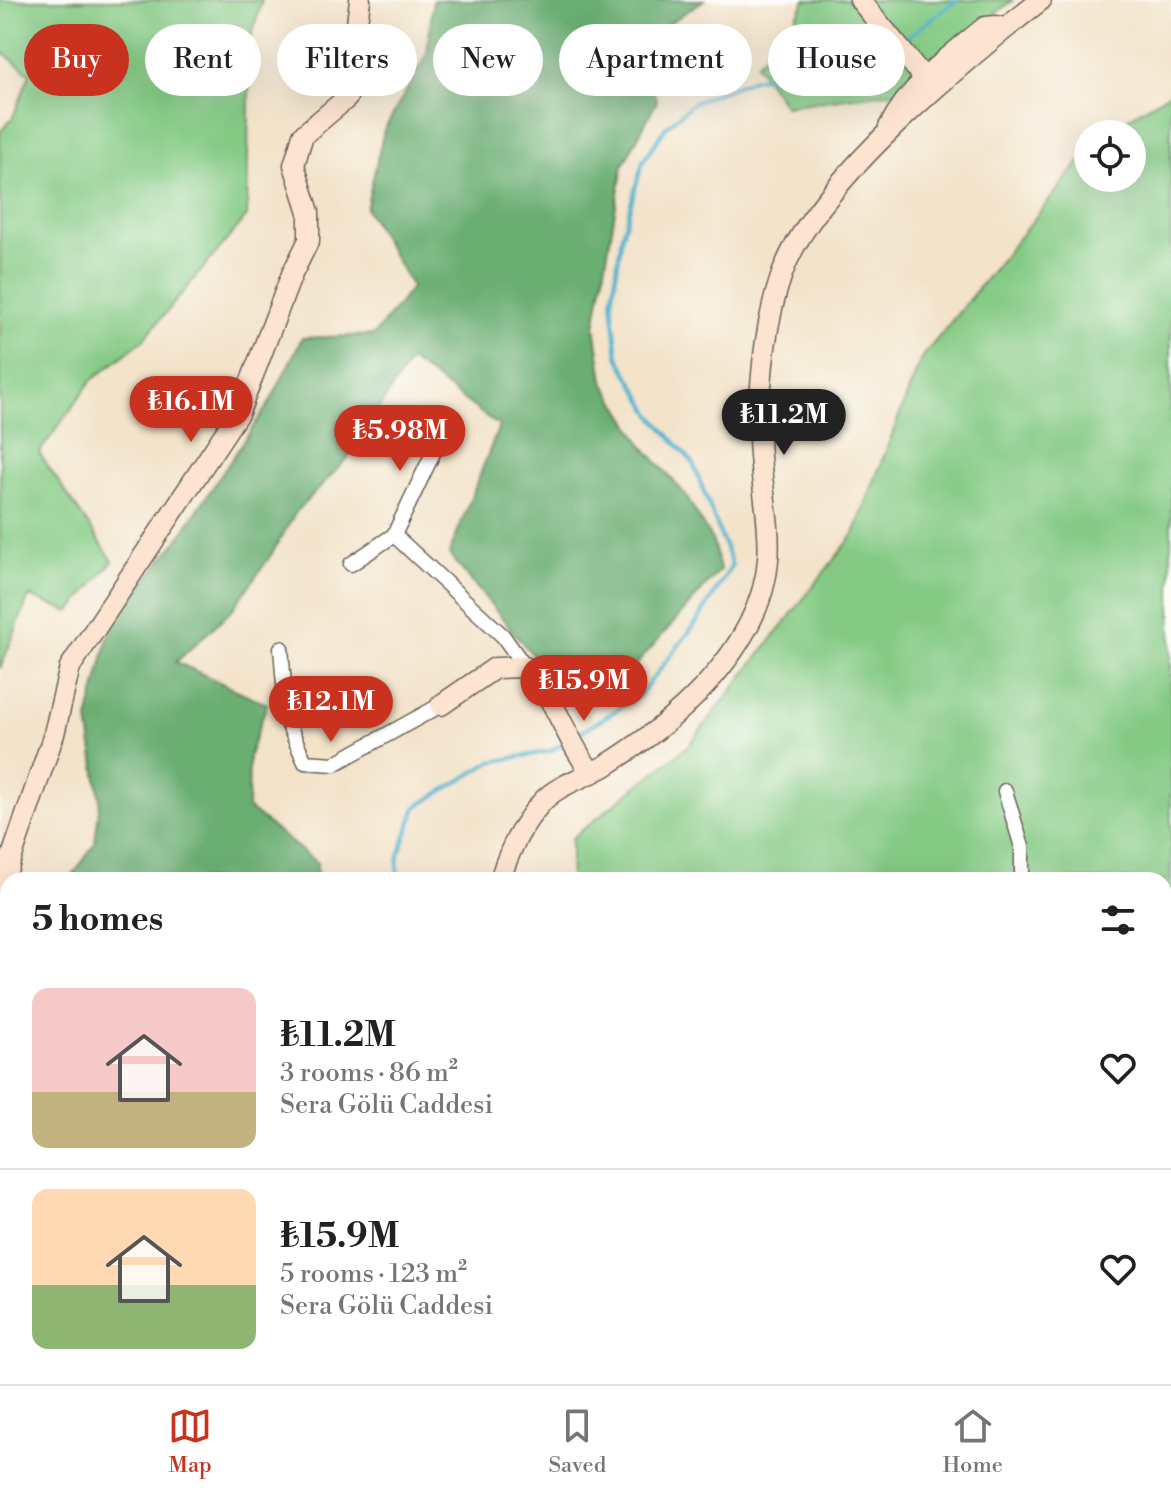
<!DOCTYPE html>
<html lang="en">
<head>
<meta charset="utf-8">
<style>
	body { margin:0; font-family:"Libre Bodoni",serif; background:#f6f6f6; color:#202124; height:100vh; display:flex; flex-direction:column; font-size:30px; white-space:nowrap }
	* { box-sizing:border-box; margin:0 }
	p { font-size:26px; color:#757577 }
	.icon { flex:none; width:44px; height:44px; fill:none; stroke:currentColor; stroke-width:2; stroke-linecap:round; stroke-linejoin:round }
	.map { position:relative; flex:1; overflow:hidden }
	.panel { position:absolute; left:0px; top:872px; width:1172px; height:512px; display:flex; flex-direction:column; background:#fff; border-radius:24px 24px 0 0; box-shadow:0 8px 32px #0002 }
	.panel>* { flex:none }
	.hud { position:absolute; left:24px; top:24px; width:1124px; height:72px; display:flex; gap:16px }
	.buttons { position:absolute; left:1074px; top:120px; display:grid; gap:16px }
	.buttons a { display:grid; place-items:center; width:72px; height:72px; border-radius:50%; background:#fff; box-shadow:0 8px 32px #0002; font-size:40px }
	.price { position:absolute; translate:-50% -68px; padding:0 18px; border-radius:28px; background:#c8321e; color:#fff; font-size:26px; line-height:52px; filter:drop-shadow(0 2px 4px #0008) }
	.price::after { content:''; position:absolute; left:50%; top:48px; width:24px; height:18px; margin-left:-12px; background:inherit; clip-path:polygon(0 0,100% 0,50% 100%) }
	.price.selected { background:#222; color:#fff }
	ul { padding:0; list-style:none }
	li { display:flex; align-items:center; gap:24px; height:200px; padding:0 32px }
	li+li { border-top:2px solid #e0e0e0 }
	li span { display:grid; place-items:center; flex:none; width:224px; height:160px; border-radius:16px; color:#555 }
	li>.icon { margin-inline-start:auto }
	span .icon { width:96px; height:96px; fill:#fffc; stroke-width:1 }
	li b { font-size:34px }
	h2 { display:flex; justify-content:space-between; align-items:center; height:96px; padding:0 32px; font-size:34px }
	.chip { padding:0 28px; border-radius:36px; background:#fff; box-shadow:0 8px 32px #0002; font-size:28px; line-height:72px }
	.chip.selected { background:#c8321e; color:#fff }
	.tab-bar { display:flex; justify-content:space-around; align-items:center; height:112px; border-top:2px solid #e0e0e0; background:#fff; font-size:22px; color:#757577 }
	.tab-bar a { display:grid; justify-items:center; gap:4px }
	.tab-bar .selected { color:#c8321e }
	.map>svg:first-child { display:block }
	.green { fill:#84ca84; stroke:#507350; stroke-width:2 }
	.forest { fill:#6bae72; stroke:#446547; stroke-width:2 }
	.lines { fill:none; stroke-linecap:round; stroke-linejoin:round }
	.stream { stroke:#52b3d0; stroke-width:4 }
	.building { fill:#e7a5d8 }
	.street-casing { stroke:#676259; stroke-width:17 }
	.secondary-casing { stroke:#676259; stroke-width:23 }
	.street { stroke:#fff; stroke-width:14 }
	.secondary { stroke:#fde4d0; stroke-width:20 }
</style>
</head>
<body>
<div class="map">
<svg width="1171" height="1384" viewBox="0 0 1171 1384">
	<rect width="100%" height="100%" fill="#fdfcf7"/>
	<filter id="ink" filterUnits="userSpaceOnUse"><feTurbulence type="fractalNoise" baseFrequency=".0125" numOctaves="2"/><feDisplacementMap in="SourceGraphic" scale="16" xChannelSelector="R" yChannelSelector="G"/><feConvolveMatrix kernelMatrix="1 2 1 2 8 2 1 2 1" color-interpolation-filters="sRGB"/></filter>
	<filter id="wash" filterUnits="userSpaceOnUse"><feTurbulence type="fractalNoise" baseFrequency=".006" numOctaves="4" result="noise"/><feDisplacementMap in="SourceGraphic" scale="32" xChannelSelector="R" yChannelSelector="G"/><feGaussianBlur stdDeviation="1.8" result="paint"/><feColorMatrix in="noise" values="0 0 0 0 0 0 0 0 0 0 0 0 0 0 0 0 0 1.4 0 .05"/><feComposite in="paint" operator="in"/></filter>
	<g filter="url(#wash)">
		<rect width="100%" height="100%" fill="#f3e3c9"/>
		<path class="green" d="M0,0h262l-12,41 -3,175 -104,124 -51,40 -53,73 74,108 -43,51 -41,-16 -29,73v-537l13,-15 17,-43 -30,-24z
			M805,0h208l-120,92 -108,14 -29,-42 36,-38z
			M1171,92v1292h-630l3,-8h620v-496h-594l2,-42 117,-93 165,-211 67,-175 167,-207v26h44v-44h-30z"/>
		<path class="forest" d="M433,0h271l-69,46 22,55 -34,64 -28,161 8,55 40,65 42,48 28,48 7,28 -100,113 -51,16 -120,-145 50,-128 -89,-66 -63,99 -51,53 -25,43 -39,55 -56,52 91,42 -18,52 -1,52 69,55v17h-247l25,-37 5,-44 -12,-79 23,-95 65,-83 94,-140 32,-64 72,-3 38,-48 -46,-78 18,-79 43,-76z"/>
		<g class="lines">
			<path class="stream" d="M902,41l55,-41
				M576,735l63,-39 58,-74 35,-57 -39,-102 -40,-46 -35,-60 -6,-55 10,-67 21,-74 24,-35 26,-23 63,-25 106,-7 29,-23
				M397,880l1,-22 18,-51 75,-45 60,-11 14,-9
				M131,1384l2,-8"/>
		</g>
		<g id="blocks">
			<path class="building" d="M315,62l19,4 -6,27 -18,-4z"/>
		</g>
	</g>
	<g filter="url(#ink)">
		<use href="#blocks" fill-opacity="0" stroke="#676259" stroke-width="2"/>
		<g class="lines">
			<g class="street-casing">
				<path id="street" d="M394,535l109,101 22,31
					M351,564l43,-29 40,-84 8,-27
					M281,648l6,73 18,41 29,2 107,-59
					M1005,791l17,56v33
					M0,894l5,9 -5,81
					M0,1104v26
					M0,1172l8,-6
					M1164,1316l7,8
					M624,1384l37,-8
					M815,1384l12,-8
					M873,1384l9,-8"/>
			</g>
			<g class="secondary-casing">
				<path id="secondary" d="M860,0l64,78
					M889,127c22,-43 60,-70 96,-100l12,-1
					M441,705l54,-37 30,-1c27,21 41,75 67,106
					M500,880c9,-30 21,-55 42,-78 15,-17 44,-25 63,-36 56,-35 113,-82 144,-142 38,-73 9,-122 10,-195 1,-51 6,-107 23,-155 32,-91 183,-214 259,-274
					M0,891l54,-157 16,-67 169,-255 53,-138 17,-34v-28l-15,-47 9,-30 44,-37 13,-98
					M444,1384l8,-8"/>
			</g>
			<use href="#street" class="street"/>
			<use href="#secondary" class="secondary"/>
		</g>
	</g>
</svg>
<div class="buttons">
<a><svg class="icon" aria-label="locate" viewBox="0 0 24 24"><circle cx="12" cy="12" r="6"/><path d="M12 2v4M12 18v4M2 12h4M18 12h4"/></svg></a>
</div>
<b class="price" style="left:191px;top:444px">₺16.1M</b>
<b class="price selected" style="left:784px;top:457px">₺11.2M</b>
<b class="price" style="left:400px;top:473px">₺5.98M</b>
<b class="price" style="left:584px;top:723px">₺15.9M</b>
<b class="price" style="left:331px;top:744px">₺12.1M</b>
<div class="hud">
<a class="chip selected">Buy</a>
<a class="chip">Rent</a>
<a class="chip">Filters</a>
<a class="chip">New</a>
<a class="chip">Apartment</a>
<a class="chip">House</a>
</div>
<section class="panel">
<h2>5 homes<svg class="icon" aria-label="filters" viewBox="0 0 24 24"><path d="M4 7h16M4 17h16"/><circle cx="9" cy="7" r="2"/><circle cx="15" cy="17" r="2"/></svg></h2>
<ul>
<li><span style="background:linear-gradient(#f6c9c9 65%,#c2b280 0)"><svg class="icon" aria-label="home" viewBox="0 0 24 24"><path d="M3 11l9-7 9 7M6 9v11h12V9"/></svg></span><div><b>₺11.2M</b><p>3 rooms · 86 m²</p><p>Sera Gölü Caddesi</p></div><svg class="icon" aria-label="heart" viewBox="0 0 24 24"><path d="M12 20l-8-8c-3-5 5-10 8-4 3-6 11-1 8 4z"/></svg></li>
<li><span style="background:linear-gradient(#ffd9b3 60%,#8fb573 0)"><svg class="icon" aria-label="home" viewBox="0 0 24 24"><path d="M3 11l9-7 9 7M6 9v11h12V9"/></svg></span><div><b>₺15.9M</b><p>5 rooms · 123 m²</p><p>Sera Gölü Caddesi</p></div><svg class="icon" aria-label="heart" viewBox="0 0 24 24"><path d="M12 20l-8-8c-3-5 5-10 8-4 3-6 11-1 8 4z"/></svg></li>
</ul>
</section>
</div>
<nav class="tab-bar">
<a class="selected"><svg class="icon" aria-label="map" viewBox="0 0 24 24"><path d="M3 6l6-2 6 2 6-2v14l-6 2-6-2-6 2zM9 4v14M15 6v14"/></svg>Map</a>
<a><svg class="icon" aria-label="saved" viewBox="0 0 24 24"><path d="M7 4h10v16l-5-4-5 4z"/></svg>Saved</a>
<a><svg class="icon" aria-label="home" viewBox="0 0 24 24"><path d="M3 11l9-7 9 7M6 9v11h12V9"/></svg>Home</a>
</nav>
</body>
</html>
